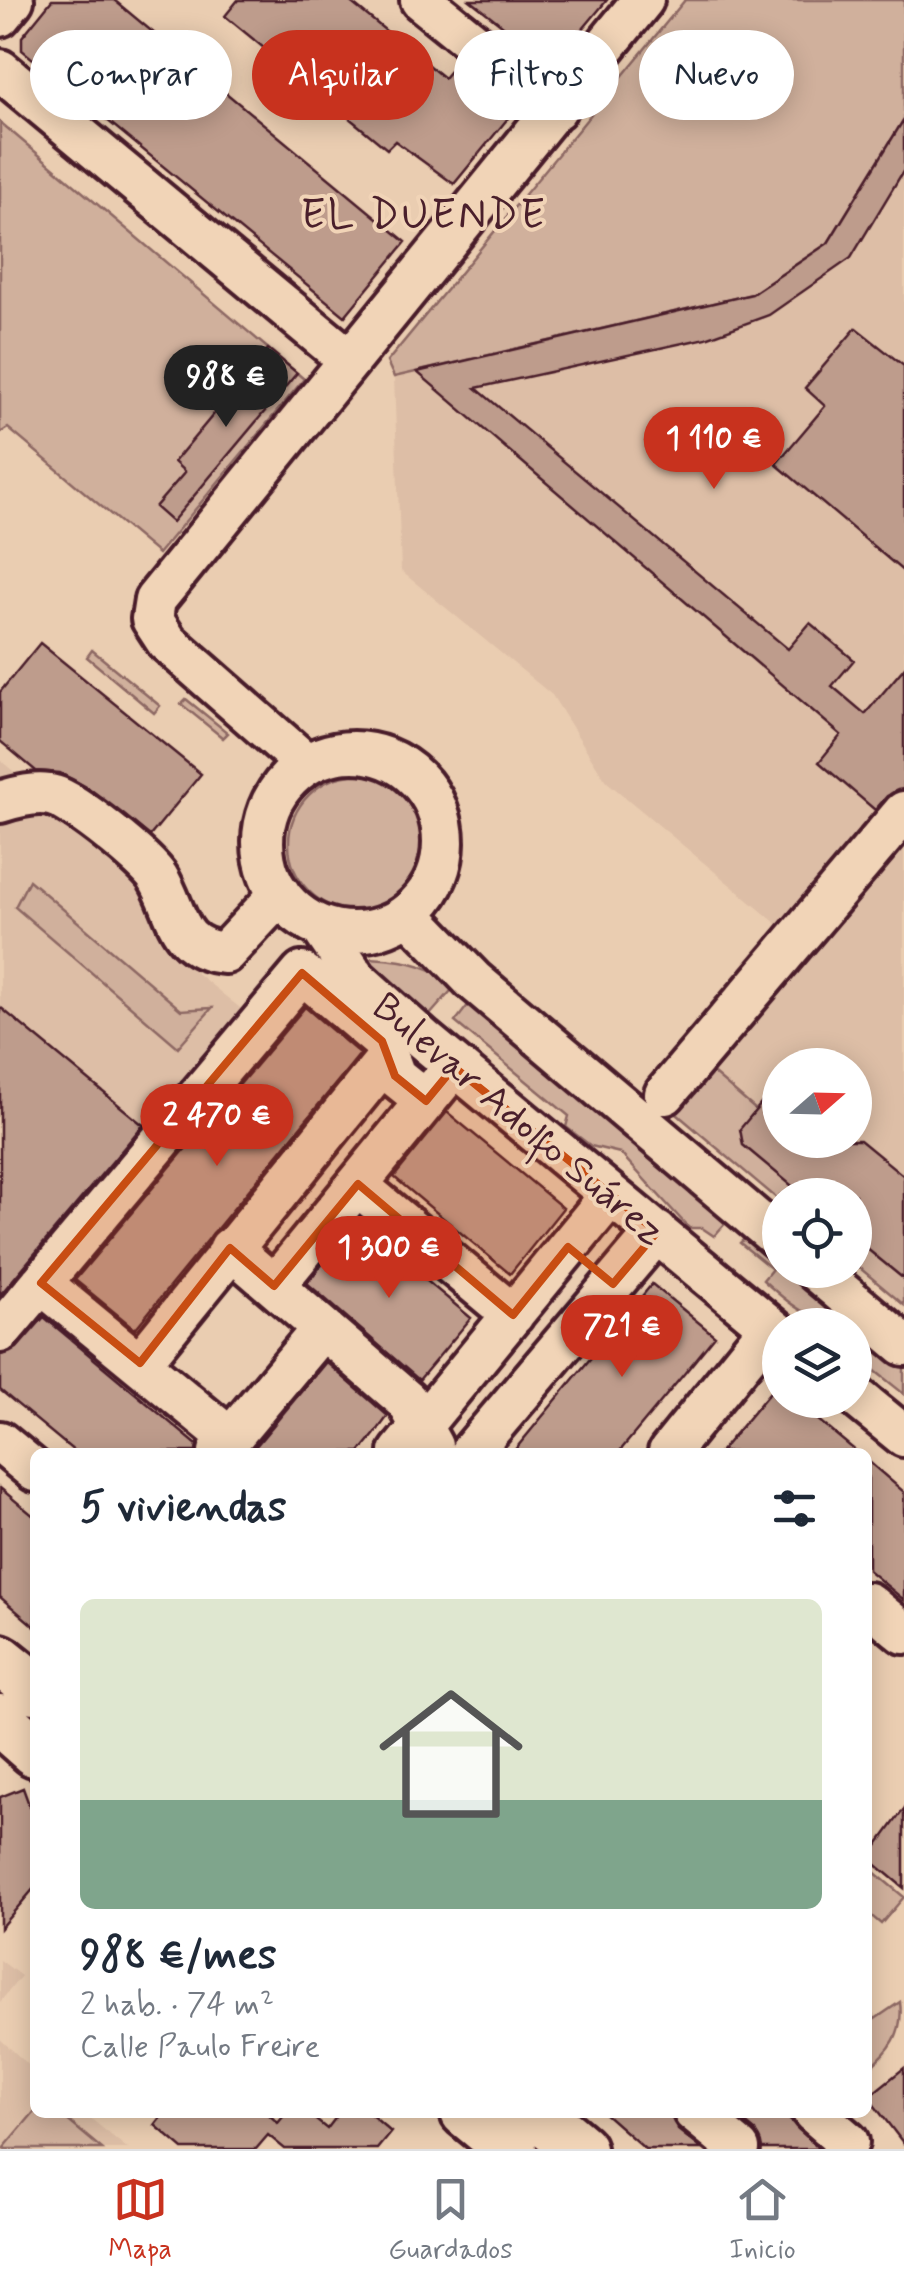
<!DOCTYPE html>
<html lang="es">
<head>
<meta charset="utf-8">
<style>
	body { margin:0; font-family:Mynerve,sans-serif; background:#f6f6f7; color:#1f2937; height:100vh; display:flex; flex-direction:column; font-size:38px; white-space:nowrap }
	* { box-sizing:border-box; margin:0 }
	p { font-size:32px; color:#747a83 }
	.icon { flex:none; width:55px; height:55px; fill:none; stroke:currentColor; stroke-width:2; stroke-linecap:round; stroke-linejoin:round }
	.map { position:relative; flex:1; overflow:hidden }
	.sheet { position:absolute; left:30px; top:1448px; width:842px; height:670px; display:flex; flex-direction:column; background:#fff; border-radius:15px; box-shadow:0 5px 25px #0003 }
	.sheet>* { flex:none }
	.banner { position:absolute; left:30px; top:30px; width:845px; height:90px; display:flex; gap:20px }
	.needle { width:65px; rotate:70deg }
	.buttons { position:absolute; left:762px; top:1048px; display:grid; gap:20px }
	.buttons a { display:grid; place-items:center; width:110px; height:110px; border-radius:50%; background:#fff; box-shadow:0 5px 25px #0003; font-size:50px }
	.price { position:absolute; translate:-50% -85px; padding:0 22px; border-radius:35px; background:#c8321e; color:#fff; font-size:32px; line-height:65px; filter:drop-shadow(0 2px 5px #0008) }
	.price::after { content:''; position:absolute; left:50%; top:60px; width:30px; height:22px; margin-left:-15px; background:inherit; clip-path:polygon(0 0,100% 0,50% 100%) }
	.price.active { background:#222; color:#fff }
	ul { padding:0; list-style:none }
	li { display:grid; align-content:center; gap:20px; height:530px; padding:0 50px }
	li+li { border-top:2px solid #e0e1e3 }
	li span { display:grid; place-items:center; height:310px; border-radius:15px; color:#555 }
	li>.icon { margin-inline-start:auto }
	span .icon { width:180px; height:180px; fill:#fffc; stroke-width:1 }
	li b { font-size:42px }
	h2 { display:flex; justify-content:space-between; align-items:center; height:120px; padding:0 50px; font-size:42px }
	.chip { padding:0 35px; border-radius:45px; background:#fff; box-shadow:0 5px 25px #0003; font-size:35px; line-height:90px }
	.chip.active { background:#c8321e; color:#fff }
	.dock { display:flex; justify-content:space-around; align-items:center; height:140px; border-top:2px solid #e0e1e3; background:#fff; font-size:28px; color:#747a83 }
	.dock a { display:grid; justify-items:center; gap:5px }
	.dock .active { color:#c8321e }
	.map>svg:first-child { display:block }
	.built { fill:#ddbea6; fill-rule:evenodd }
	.green { fill:#d0b09c; stroke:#8d6864; stroke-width:2.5 }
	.building { fill:#be9c8c; stroke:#4a1f2b; stroke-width:2.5 }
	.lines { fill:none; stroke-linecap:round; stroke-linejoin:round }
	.minor-casing { stroke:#4a1f2b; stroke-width:48 }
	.major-casing { stroke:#4a1f2b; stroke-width:58 }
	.minor { stroke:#f1d4b7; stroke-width:40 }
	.major { stroke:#f1d4b7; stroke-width:50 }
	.marked { fill:#c84d12; fill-opacity:0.2; stroke:#c84d12; stroke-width:8; stroke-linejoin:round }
	.labels { text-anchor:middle; stroke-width:8; stroke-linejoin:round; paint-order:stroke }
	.street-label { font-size:40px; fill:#4a1f2b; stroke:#f1d4b7 }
	.neighbourhood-label { font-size:42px; letter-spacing:2.5px; fill:#4a1f2b; stroke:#f1d4b7 }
</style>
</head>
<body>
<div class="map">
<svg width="904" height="2149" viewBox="0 0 904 2149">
	<rect width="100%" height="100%" fill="#eacdb1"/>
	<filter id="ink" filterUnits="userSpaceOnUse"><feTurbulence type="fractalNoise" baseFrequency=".01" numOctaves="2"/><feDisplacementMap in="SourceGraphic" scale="20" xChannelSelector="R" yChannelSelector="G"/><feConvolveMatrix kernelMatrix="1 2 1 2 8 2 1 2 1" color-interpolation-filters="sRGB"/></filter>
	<g filter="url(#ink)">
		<path class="built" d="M904,119v1186l-49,-41v-69h-75v6l-109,-92 118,-175 -183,-153 -54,-86 -151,-124 -7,-194 309,-68zM780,1065h75v75h-75z
			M0,760l147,124 26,70 72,58 -245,296z
			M0,1960l21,16 -21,26z
			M0,2039l35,32v41l49,1 44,36h-128z"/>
		<path class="green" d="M685,0h219v119l-76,124 -76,51 -358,83 -7,-15z
			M0,122l304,257 -146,175 -150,-126 -8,5z
			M92,650l68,56 -6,7 -67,-56z
			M186,699l42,34 -5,5 -42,-34z
			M289 843a68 68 0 1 1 136 0a68 68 0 1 1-136 0Z
			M29,880l152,130 31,-2 -34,39 -163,-140z
			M358,958c39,0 66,4 99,26l-35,40z
			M472,1000l258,218 -16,18 -12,-8h-13l-69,-75 -29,-7 -25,-19 3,-11 -114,-94z
			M707,1068l49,42 -15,19 2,16 60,50h-23v6l-109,-92z
			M750,1233l30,25v12h14l110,93v31l-45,-36 -4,-33c-40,0 -63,-18 -92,-45l9,-11 -32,-26z
			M855,1239l49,40v26l-49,-41z
			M868,1867l36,30 -23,27 -13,-11z
			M900,2002c4,31 -10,49 -32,67v-61l7,11z
			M35,2111l24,2 43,36h-99z"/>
		<path class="building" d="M52,0h62l292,242 -61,74 -323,-266v-13z
			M238,0h110l96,78 11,-13 52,42 2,10 -55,67 -59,-43 -8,8 -162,-133z
			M470,0h137l-49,59 -9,3z
			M904,119v51l-53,88 -82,57 -63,23 -230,50 312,261 22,-26 44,37 -22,26 33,28 39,-46v121l-17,7 -12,14 -56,-48 22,-27 -424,-363 335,-78 76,-51z
			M856,328l48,38v206l-128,-108 49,-58 -20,-18z
			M268,349l29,24 -125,149 -17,-15 30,-35 -11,-10z
			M40,643l161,131 -51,62 -60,-47 -30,-16 -24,-2 -36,-30v-49z
			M0,1007l143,118 -143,170z
			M305,1007l55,47 -225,275 -60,-49z
			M780,1081v59h80l44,36v103l-49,-40v-44h-52l-60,-50 -3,-16z
			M447,1112l116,96 -53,66 -116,-97z
			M357,1222l114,96 -52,62 -112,-97z
			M652,1284l63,52 -31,38 -65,78h-106z
			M44,1317l153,128 -1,7h-121l-75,-62v-35l17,-7z
			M326,1362l62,54 -14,19 -14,17h-109z
			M780,1380v20h14l63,52h-137z
			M868,1461l36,31v108l-36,-30z
			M0,1488l35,29v110l-35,-30z
			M23,1788l12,33v66l-35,41v-131z
			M904,1809v79l-36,-30z
			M904,2068v76l-36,-47z
			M165,2112h101l12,11 9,-11h19l21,17 13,-17h28l23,20 -14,17h-92l-17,-14 -12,14h-73l-28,-24z
			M603,2112h68l7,18 24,19h-57z
			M732,2112h50l37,37h-57l-7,-18z"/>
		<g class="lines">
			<g class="minor-casing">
				<path id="minor" d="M421,0l135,109
					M0,16l13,-16
					M0,70l348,289
					M263 842a90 90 0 1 1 180 0a90 90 0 1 1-180 0Z
					M306,764l-139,-122 -15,-23 3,-19 488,-600
					M0,802c16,-5 38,-11 54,-6 21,6 93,64 104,82 21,35 17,71 67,75l55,-59
					M409,914l64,66 307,260
					M321,927l35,52 68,61 356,295
					M665,1094l239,-282
					M357,1185l156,130
					M230,1248l177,153 25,45
					M815,1270l89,75
					M41,1283l190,156
					M274,1286l168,-205
					M0,1332l302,-359 80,68 13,35 31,25
					M140,1363l248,-306
					M855,1396l49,40
					M0,1442l35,29
					M219,1452l103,-123
					M400,1452l210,-256
					M471,1452l186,-220
					M669,1452l101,-125
					M868,1603l36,30
					M694,2112l45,37
					M813,2112l35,30 -6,7"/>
			</g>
			<g class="major-casing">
				<path id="major" d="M0,1660l35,28
					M0,1720l35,31
					M466,2112l45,37
					M536,2112l44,37"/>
			</g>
			<use href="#minor" class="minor"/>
			<use href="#major" class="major"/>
		</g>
	</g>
	<path class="marked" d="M302,973l80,68 13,35 31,25 28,-34 203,165 -44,52 -45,-37 -55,68 -155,-131 -84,102 -44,-38 -90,115 -99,-80z"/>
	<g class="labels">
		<g class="street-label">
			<text transform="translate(520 1118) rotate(40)" y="14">Bulevar Adolfo Suárez</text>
		</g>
		<g class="neighbourhood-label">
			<text x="424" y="228">EL DUENDE</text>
		</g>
	</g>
</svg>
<div class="buttons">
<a><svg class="needle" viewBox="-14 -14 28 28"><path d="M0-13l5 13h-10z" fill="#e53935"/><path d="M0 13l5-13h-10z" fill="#747a83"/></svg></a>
<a><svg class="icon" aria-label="locate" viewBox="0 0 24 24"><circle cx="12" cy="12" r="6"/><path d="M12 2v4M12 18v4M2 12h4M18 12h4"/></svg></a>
<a><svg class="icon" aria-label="layers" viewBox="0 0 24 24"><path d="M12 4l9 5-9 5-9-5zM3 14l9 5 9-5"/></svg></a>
</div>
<b class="price active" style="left:226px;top:430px">988 €</b>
<b class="price" style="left:714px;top:492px">1 110 €</b>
<b class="price" style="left:217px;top:1169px">2 470 €</b>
<b class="price" style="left:389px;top:1301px">1 300 €</b>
<b class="price" style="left:622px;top:1380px">721 €</b>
<div class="banner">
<a class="chip">Comprar</a>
<a class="chip active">Alquilar</a>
<a class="chip">Filtros</a>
<a class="chip">Nuevo</a>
</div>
<section class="sheet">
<h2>5 viviendas<svg class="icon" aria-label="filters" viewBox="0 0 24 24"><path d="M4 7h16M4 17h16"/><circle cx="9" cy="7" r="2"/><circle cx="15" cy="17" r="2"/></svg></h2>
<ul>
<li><span style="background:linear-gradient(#dfe7d0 65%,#7fa58c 0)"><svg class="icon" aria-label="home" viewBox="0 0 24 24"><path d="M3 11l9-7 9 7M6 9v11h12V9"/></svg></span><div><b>988 €/mes</b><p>2 hab. · 74 m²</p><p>Calle Paulo Freire</p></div></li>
</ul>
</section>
</div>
<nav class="dock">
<a class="active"><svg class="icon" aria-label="map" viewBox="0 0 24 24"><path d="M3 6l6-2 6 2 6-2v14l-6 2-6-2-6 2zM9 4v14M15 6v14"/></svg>Mapa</a>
<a><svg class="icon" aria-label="saved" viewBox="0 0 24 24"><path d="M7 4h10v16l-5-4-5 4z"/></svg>Guardados</a>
<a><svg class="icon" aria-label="home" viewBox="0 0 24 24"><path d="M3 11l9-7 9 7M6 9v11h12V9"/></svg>Inicio</a>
</nav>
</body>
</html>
